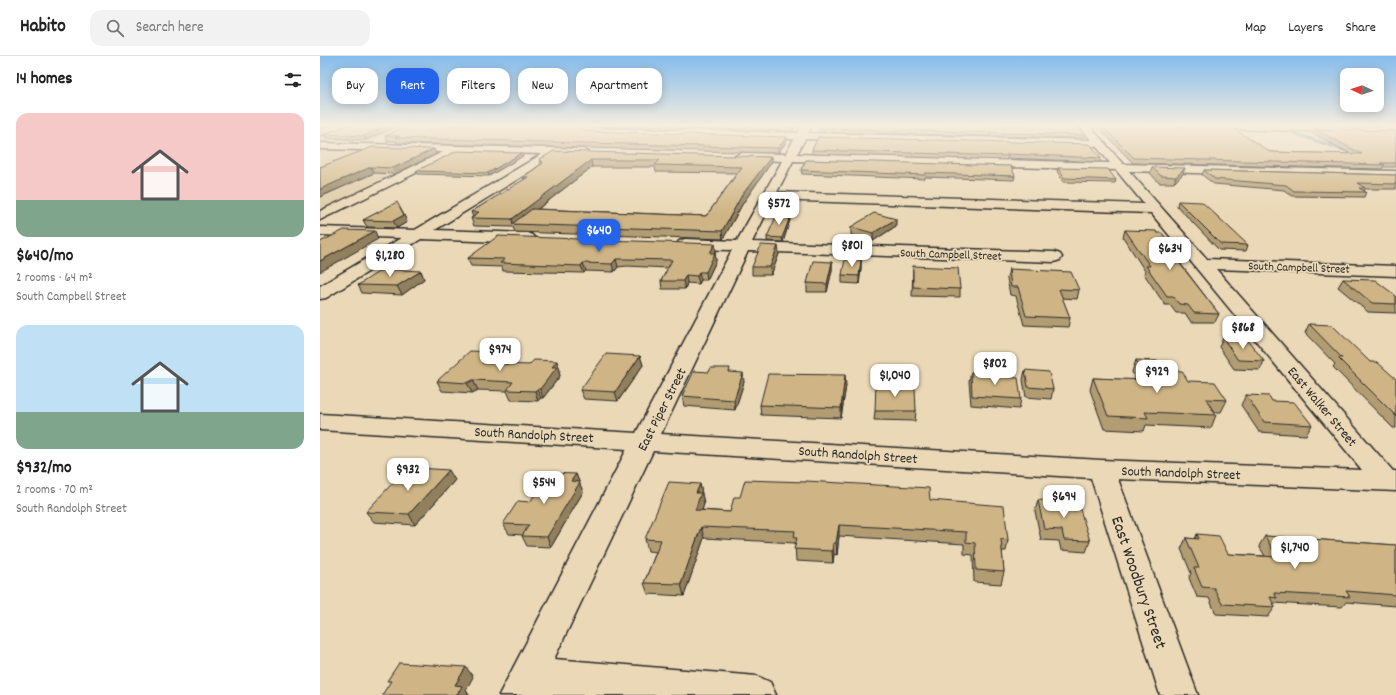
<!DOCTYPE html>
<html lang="en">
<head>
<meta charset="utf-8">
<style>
	body { margin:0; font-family:Dekko,sans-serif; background:#f2f2f2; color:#222; height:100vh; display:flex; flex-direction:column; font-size:15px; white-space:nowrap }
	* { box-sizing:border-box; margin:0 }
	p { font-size:13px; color:#767676 }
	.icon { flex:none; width:22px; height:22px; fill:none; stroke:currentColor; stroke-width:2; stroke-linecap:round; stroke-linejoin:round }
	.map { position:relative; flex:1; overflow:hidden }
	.panel { display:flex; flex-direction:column; background:#fff; width:320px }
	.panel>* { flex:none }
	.guide { position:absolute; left:12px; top:12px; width:380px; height:36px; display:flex; gap:8px }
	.needle { width:26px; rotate:274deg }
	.controls { position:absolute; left:1020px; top:12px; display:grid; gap:8px }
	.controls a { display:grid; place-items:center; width:44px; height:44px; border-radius:8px; background:#fff; box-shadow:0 2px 10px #0003; font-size:20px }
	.price { position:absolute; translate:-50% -34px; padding:0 9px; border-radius:8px; background:#fff; color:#222; font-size:13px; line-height:26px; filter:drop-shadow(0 1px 2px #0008) }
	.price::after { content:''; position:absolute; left:50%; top:24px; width:12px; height:9px; margin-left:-6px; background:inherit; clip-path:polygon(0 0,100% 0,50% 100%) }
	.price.selected { background:#2563eb; color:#fff }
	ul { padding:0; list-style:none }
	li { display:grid; align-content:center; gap:8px; height:212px; padding:0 16px }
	li span { display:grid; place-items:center; height:124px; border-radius:12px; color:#555 }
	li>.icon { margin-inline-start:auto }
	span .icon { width:72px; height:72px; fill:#fffc; stroke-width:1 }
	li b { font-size:17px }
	h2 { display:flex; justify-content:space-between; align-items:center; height:48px; padding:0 16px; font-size:17px }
	.tag { padding:0 14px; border-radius:12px; background:#fff; box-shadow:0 2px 10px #0003; font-size:14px; line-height:36px }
	.tag.selected { background:#2563eb; color:#fff }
	header { display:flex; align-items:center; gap:24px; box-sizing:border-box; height:56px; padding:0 20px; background:#fff; border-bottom:1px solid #e0e0e0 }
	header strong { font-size:19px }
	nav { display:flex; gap:22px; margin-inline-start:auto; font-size:14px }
	.search { width:280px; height:36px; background:#f2f2f2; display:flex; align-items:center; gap:10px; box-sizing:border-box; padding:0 14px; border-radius:12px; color:#767676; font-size:15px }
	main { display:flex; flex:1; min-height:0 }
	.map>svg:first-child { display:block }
	.built { fill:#decba5 }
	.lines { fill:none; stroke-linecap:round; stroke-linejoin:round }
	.stream { stroke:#698aa2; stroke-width:3 }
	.minor-casing { stroke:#2b2b2b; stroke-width:3 }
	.minor { fill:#ead8b6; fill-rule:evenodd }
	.wall { fill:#b29c72; stroke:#2b2b2b; fill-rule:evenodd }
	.shaded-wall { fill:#917f5d; stroke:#2b2b2b }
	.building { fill:#cfb585; stroke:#2b2b2b }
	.labels { text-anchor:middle; stroke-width:3.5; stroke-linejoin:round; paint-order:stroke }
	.far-street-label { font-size:12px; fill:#2b2b2b; stroke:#ead8b6 }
	.street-label { font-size:14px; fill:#2b2b2b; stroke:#ead8b6 }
	.near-street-label { font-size:17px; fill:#2b2b2b; stroke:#ead8b6 }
</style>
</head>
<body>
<header>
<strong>Habito</strong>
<div class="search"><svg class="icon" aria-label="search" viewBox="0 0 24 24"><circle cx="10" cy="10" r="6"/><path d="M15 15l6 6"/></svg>Search here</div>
<nav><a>Map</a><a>Layers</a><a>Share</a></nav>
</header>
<main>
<section class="panel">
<h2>14 homes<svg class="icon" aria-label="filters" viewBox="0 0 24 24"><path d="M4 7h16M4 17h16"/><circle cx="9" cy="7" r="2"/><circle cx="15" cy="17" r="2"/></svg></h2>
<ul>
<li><span style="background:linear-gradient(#f6c9c9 70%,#7fa58c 0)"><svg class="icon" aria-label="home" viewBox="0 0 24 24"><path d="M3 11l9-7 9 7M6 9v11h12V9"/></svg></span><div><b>$640/mo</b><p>2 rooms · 64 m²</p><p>South Campbell Street</p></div></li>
<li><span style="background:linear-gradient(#bfe0f5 70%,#7fa58c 0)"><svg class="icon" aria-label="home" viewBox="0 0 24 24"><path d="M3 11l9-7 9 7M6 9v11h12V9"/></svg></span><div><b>$932/mo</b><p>2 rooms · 70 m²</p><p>South Randolph Street</p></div></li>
</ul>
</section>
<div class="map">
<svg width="1076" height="639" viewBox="0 0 1076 639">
	<rect width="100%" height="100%" fill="#ead8b6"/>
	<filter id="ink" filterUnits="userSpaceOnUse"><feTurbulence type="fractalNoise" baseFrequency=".025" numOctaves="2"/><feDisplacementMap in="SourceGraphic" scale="8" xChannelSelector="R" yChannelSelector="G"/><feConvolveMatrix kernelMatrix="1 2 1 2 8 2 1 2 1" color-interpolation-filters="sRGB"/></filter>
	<g filter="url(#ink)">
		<path class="built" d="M0,69h93l-56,22 100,3 -137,66z"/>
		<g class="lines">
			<path class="stream" d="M962,73l73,25"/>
			<g class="minor-casing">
				<path id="minor" d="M15,69h15l-21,9 -9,1v-6z
					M482,69h10l-4,8 283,7 -12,-15h10l34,39 273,7v8l-267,-8 78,88 189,7v10l-180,-7 177,202h3v20l-278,-12 80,216h-38l-69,-217 -438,-27 -99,208 203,17 13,6 6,13h-277l128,-246 -307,-19v-16l316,19 96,-183 -47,-1 -6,-2 -2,-3 2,-3 6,-2 52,2 45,-80 -41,-2 -6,-3 6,-3 45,1 8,-15 -207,-5 -5,-3 5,-3 211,5zM485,83l291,7 14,17 -313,-9zM473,105l323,9 28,34 -367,-12zM453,144l378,13 211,257 -261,-10 -440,-26 87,-183 306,11 6,-2 2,-3 -2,-3 -6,-2 -302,-10z
					M851,69l225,2v6l-220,-5z
					M0,87l235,5 28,1 6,3 -6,3h-26l-122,75 92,3 5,2 3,3 -3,3 -5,2 -106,-4 -95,59 -6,1v-13l81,-48 -81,-3v-8l95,3 127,-76 -83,-2 -139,68v-9l123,-59 -123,-3z"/>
			</g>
			<use href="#minor" class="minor"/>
		</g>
		<path class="wall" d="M80,69l-34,15 -40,-2 -2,-4z
			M90,69h387l-4,6 -206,-5 -4,3 3,2 201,10 -9,12 -381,-10 -1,-2h-9l-2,-5z
			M776,69h80l94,27 81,2 -39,-21 2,-4 82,2v36h-13l-1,2 -249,-6z
			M1021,69h55v1z
			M499,72l265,7 -1,3 -264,-6z
			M498,81l283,21 -1,4 -93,-4v2l-195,-6v-4z
			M114,93l2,5 -41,20 -21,-1 -54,24v-30z
			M202,97l1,3 -34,20 -71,-2 -2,-3z
			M451,101v6l-28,40 -20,36 -208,-7 -2,-5 -39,-1 -3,-8 2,-1 -2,-5 53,-32 -1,-3 18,-13 -1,-5zM272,111h63l1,5 81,1 -31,43 -168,-7z
			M486,104l209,16 -1,4 -89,-3v2l-123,-5 -1,-4z
			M832,111l31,7 -9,9h-15l-9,-10z
			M738,112l58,12 -1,3 -52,-1 -6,-11z
			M884,114l192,5v14h-31l-1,2 2,1 -2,5 -72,-1 -8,-6 -70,-6 -12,-9z
			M858,145l70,44 -2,6 -27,-1 -42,-44z
			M84,159l3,7 -10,6 -30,-1 -4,-7z
			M470,161v3l-7,22 -16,-1v-4z
			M576,170l-23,15 -22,-6v-8z
			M805,174l55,26 -1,2 2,2 -1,3 39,51 -4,8h-24l-6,-9h-9l-6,-8h-5l-21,-31 1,-3 -22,-34z
			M396,195l-1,2 1,8 -9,19h-6l-2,4 -12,-1 -2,6h-23l-1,-8 7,-13 -41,-2 -9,1 -4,5 -28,-1 -2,2 -81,-2 -1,-4 -31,-1 -3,-8z
			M459,198l-8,21h-19v-8z
			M541,204v8l-2,16 -17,-1v-8z
			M512,206v8l-5,22h-20v-9z
			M593,210l47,23v8l-48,-1z
			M689,213l70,21 -2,9 -15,-1 8,20 -2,9 -44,-2 -8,-29 -6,-1 -3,-17z
			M101,215l3,8 -22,16 -40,-2 -4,-8z
			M1023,223l53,17v17l-28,-1 -30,-25z
			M989,268l61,38 26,17v49h-3l-60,-61 2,-3 -30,-31z
			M903,282l41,23 -4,9 -26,-1 -15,-22z
			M320,300l3,9 -25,36 -34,-2 -4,-9z
			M816,304l30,10 61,30 -6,12h-7l2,3 -5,13 -65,-3 -2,6 -40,-2 -14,-39 3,-12 43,2 -4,-8z
			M177,305l-3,2 66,7 -1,2 1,4 -17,22h-2l-3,3 -27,-1 -4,-9 -29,-1 -6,3 -30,-2 -5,-10z
			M705,314l28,19 -2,10 -25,-2 -3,-17z
			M411,316l13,10 -9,28 -51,-4 -2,-10z
			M651,316l21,4 29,23 -2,10 -48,-4 -2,-24z
			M526,329l-5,33 -80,-3 -1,-10z
			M592,332l4,23 -1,10 -41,-1 1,-9z
			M926,339l26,6 40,24 -6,10 -47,-3 -18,-27z
			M256,418l7,18 -32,55 -24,-1 -5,-10 1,-1 -14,-1 -6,-10 27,-22z
			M88,421l47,3 -40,45 -41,-3 -8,-10z
			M380,428l4,20 -2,6 28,2 200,-12 78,40 -2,11h-4l2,21 -3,12 -27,-2 -1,-27 -9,-1v-10l-125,-8 -2,19 -3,-1 -1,9 -37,-2 -1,-18 -91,-5 -20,58 -36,-2 -4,-11 12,-31 -8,-1 -3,-12z
			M718,444l52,41 -4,11 -25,-2 -2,-9 -18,-1 -6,-29z
			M877,478l31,20 37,2 -6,-10 6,-10 131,9v61l-50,-4 -4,5 -69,-4 2,4 -7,10 -52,-3 -7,-16 -12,-1 -8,-19 2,-5 -10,-24 5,-11 9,1z"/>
		<path class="shaded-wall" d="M68,69h12l-34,15 -2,-4z
			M261,69h6v1l-6,4 -2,-4z
			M474,69h3l-4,6v-4z
			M467,81v4l-9,12v-5z
			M114,93l2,5 -41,20 -2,-6z
			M202,97l1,3 -34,20 -1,-3z
			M451,101v6l-28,40 -20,36 -1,-8 20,-36z
			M271,104l1,7 -74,57h-5l-1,-5z
			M51,111l3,6 -54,24v-8z
			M865,112l-2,6 -9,9 2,-6z
			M84,159l3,7 -10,6 -4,-7z
			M470,161v3l-7,22 -1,-4z
			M576,163v7l-23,15v-8z
			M55,175l3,8 -58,33v-11z
			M395,188l1,7 -1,2 1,8 -9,19 -1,-8 4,-19z
			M458,190l1,8 -8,21 -1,-8z
			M296,203l2,8 -4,5 -2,-8z
			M541,204v8l-2,16v-8z
			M512,206v8l-5,22v-8z
			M263,207l3,8 -2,2 -3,-7z
			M101,215l3,8 -22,16 -5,-9z
			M379,216l2,8 -2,4 -2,-8z
			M366,219l1,8 -2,6 -2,-8z
			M173,296l4,9 -11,11 -4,-9z
			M320,300l3,9 -25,36 -3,-9z
			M237,305l3,9 -1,2 1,4 -17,22 -3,-9 12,-22z
			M423,317l1,9 -9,28 -1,-10z
			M525,319l1,10 -5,33v-10z
			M153,324l5,10 -6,3 -5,-10z
			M217,333l4,9 -3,3 -3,-10z
			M129,414l6,10 -40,45 -6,-11z
			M256,418l7,18 -32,55 -4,-10 24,-56z
			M380,428l4,20 -6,18 -3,-12 1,-17z
			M519,469v11l-2,19 -1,-12z
			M381,471l3,11 -20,58 -3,-12z
			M513,487l1,11 -1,9 -1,-12z
			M146,611l7,10 -7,13 3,5h-12l-2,-10z"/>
		<path class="building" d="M28,69h40l-24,11 -40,-2z
			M90,69h171l-2,1 7,5 201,6 -9,11 -383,-10 5,-2h-15z
			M390,69h84l-1,2z
			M500,69h257l7,10 -265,-7z
			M781,69h75l1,1 54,1 39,25 92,2 -48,-25 82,2v32h-16l5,2 -251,-7z
			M498,81l272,7 11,14 -94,-4 1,2 -196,-6z
			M52,91l62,2 -41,19 -22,-1 -51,22v-22z
			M137,95l65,2 -34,20 -72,-2z
			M234,95l217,6 -29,38 -20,36 -210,-7 20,-15 174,7 36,-49 -87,-2 5,-5h-69l-79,59 -41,-1 8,-6h-8l57,-35h-5l20,-14 -3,-4z
			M486,104l205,6 4,10 -90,-3v2l-124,-5z
			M832,111l33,1 -9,9 -15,-1z
			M738,112l50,1 8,11 -52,-2z
			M884,114l192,5v9l-39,-1 8,5h-6l7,4 -72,-1 -8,-6 -71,-6z
			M858,145l24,1 46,43 -27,-1z
			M77,146l7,13 -11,6 -30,-1z
			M458,156l12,5 -8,21 -15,-1z
			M554,157l22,6 -23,14 -22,-6z
			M24,174l31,1 -55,30v-19z
			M805,174l31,1 1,2h5l18,23 -2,-1 3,5h-4l42,54 -25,-1 -6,-8 -9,-1 -6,-8h-6l-21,-30h4z
			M178,180l217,8 -5,9h5l-9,19h-7l-2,4 -11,-1 -3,6h-22l11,-21 -47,-1h-9l-4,5 -29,-1 -2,3 -81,-3 5,-4 -37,-1z
			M441,189l17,1 -8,21h-18z
			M525,203l16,1 -2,16 -17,-1z
			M493,205l19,1 -5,22 -20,-1z
			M593,210l45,2 2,21 -47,-2z
			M63,213l38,2 -24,15 -39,-1z
			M689,213l62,3 8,18 -20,-1 11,29 -44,-2 -8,-29h-7z
			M1023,223l32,1 21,16v8l-24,-1z
			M989,268l23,1 38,37h7l19,17v37l-58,-58h4z
			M903,282l24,1 17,22 -26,-1z
			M150,295l23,1 -11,11 47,2 5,-5 23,1 -5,6h5l-17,22h-3l-2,2 -28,-1 6,-8 -40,-2 -6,3 -30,-2z
			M286,298l34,2 -25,36 -35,-2z
			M816,304l21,1 9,9 16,1 6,10 27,1 12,18 -21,-1 10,16 -71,-3 3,6 -40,-2 -15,-38 54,2z
			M391,312h19l-1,4 14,1 -9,27 -52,-4 12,-25 15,1z
			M705,314l24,2 4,17 -25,-2z
			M651,316l21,1v3l26,2 3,21 -49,-3z
			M448,318l77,1 -4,33 -81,-3z
			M556,327l36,1v4h3l1,23h-41z
			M926,339l23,1 3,5 22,1 18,23 -48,-3z
			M97,412l32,2 -40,44 -43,-2 33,-36 9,1z
			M229,417l27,1 -5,7 9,1 -33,55 -25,-1 7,-11 -26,-1 15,-23 12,1z
			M425,424l61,2v-1l123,7 1,12 74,6 4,34 -7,-1 3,33 -28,-2 -1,-27 -9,-1v-10l-127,-7 -3,18h-3l-1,8 -38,-2 3,-11h-3l1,-7 -94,-4 -20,57 -37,-1 17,-43 -16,-1 24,-57 31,2 -4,9h5l-6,17 35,2 4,-15h6z
			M718,444l40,3 12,38 -26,-1 -2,-10 -18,-1z
			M877,478l22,2 9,18 49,3 -12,-21 131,9v50l-50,-4 4,6 -76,-4 3,5 -7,-1 5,10 -53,-3 -8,-16 -12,-1 -8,-19h5l-13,-30 13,1z
			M79,607l67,4 -11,18 7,1 -5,9h-75l9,-14h-4z"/>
	</g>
	<linearGradient id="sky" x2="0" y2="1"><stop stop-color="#86bcec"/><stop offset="0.44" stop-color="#f6edde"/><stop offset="1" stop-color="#f6edde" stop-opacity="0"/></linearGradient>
	<rect width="1076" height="158" fill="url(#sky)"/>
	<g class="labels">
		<g class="far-street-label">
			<text transform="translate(631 198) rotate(2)" y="4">South Campbell Street</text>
			<text transform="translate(979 211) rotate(2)" y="4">South Campbell Street</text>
		</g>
		<g class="street-label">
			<text transform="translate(1003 350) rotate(50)" y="5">East Walker Street</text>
			<text transform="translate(341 353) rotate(-63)" y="5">East Piper Street</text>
			<text transform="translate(214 378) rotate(3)" y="5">South Randolph Street</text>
			<text transform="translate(538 398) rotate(4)" y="5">South Randolph Street</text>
			<text transform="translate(861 416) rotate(2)" y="5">South Randolph Street</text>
		</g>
		<g class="near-street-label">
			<text transform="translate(820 526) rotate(71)" y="6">East Woodbury Street</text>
		</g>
	</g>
</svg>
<div class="controls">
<a><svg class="needle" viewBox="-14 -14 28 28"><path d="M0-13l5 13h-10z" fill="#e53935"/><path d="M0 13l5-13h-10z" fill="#767676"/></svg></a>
</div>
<b class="price" style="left:459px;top:170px">$572</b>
<b class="price selected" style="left:279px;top:197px">$640</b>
<b class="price" style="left:532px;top:212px">$801</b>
<b class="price" style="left:850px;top:215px">$634</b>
<b class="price" style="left:70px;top:222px">$1,280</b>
<b class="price" style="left:923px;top:294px">$868</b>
<b class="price" style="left:180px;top:316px">$974</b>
<b class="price" style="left:675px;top:330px">$802</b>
<b class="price" style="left:837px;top:338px">$929</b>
<b class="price" style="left:575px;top:342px">$1,040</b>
<b class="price" style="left:88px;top:436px">$932</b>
<b class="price" style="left:224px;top:449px">$544</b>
<b class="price" style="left:744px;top:463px">$694</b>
<b class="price" style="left:975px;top:514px">$1,740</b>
<div class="guide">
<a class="tag">Buy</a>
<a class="tag selected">Rent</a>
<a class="tag">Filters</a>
<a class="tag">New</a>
<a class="tag">Apartment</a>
</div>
</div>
</main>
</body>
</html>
